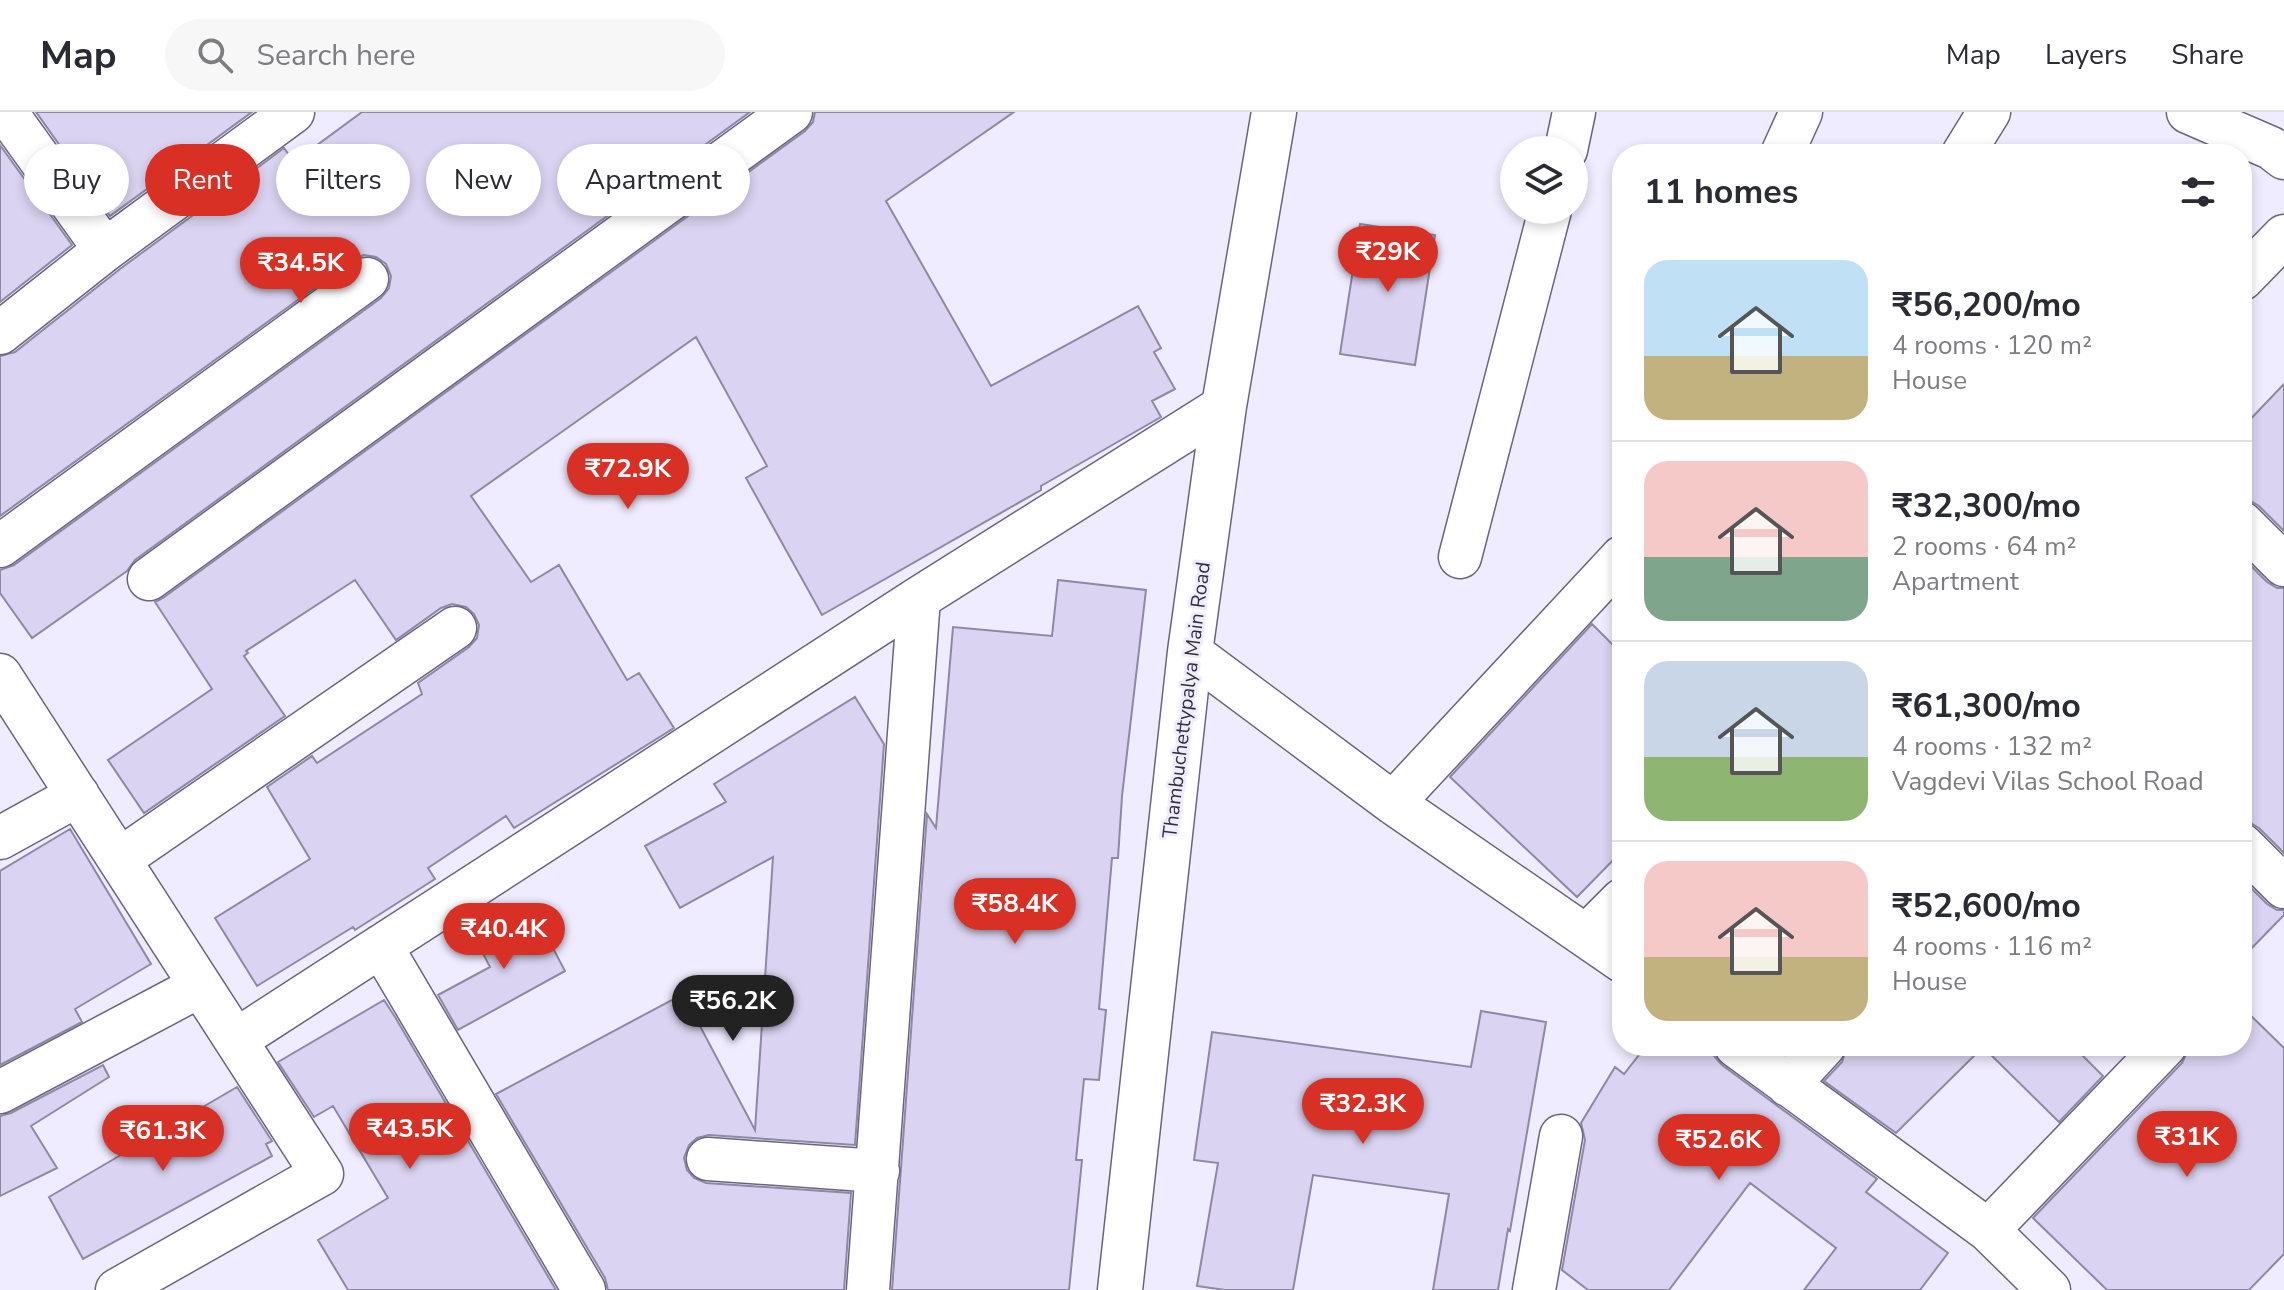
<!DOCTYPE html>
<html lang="en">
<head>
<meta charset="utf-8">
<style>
	body { margin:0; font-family:"Nunito Sans",sans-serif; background:#f7f7f7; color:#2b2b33; height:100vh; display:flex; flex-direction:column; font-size:30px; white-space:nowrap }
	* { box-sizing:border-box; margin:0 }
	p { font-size:26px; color:#7c7c81 }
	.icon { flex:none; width:44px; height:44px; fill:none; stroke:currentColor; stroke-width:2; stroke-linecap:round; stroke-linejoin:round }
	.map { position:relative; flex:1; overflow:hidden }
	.sheet { position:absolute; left:1612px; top:32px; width:640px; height:912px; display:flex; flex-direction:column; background:#fff; border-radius:32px; box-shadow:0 4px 12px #0003 }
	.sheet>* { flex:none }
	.top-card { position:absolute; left:24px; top:32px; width:760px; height:72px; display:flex; gap:16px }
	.buttons { position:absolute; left:1500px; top:24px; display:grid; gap:16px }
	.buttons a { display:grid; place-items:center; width:88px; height:88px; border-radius:50%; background:#fff; box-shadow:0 4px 12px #0003; font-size:40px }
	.price { position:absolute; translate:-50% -68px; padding:0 18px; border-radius:28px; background:#d93025; color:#fff; font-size:26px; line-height:52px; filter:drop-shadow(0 2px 4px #0008) }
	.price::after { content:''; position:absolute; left:50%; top:48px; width:24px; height:18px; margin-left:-12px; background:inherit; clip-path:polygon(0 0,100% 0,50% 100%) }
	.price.selected { background:#222; color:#fff }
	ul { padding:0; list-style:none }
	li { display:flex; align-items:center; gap:24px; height:200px; padding:0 32px }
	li+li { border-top:2px solid #e1e1e2 }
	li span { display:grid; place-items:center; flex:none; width:224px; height:160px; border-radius:24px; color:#555 }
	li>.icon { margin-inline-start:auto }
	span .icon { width:96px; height:96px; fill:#fffc; stroke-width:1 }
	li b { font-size:34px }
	h2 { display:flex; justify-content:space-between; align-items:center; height:96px; padding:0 32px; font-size:34px }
	.pill { padding:0 28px; border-radius:36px; background:#fff; box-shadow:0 4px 12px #0003; font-size:28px; line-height:72px }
	.pill.selected { background:#d93025; color:#fff }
	header { display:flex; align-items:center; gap:48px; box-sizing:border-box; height:112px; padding:0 40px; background:#fff; border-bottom:2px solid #e1e1e2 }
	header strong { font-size:38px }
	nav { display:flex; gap:44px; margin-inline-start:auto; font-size:28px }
	.search { width:560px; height:72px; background:#f7f7f7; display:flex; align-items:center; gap:20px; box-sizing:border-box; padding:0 28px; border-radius:44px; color:#7c7c81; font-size:30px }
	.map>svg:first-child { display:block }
	.building { fill:#dad3f1; stroke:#8f88a4; stroke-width:2 }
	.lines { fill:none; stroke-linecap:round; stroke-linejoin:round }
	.minor-casing { stroke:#6a647e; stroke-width:45 }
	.secondary-casing { stroke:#6a647e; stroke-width:47 }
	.minor { stroke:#fff; stroke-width:42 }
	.secondary { stroke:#fff; stroke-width:44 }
	.labels { text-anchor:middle; stroke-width:6; stroke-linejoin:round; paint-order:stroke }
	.street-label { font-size:20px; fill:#312e3a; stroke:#f0ecff }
</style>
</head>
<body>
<header>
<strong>Map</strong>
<div class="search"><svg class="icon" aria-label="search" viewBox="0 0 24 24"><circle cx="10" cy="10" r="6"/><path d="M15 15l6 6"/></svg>Search here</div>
<nav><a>Map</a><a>Layers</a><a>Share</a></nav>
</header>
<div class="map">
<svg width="2284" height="1178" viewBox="0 0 2284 1178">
	<rect width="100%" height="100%" fill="#f0ecff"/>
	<path class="building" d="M36,0h216l-142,104z
		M362,0h388l-615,448 -8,11 -95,67 -32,-45v-23l14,-5 367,-267 8,-10 2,-12 -5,-12 -10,-7 -12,-2 -11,5 -353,256v-160l15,-4 105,-83 164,-121 10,14z
		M815,0h199l-128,89 105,185 147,-80 23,42 -7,4 21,37 -23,12 9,16 -120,69v4l-219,125 -76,-137 21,-12 -71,-129 -225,159 60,86 28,-17 68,115 12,-7 35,55 -160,100 -8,-12 -78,52 7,11 -80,51 -2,-3 -96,59 -42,-68 95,-59 -43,-72 45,-31 5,7 105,-69 -4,-11 51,-36 8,-9 2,-13 -5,-11 -8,-7 -14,-3 -11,4 -45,32 -41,-60 -109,71 2,2 -4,3 41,60 -141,97 -36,-53 104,-71 -57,-87 8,-4 642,-467 8,-9z
		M0,33l72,100 -72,57z
		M1360,112l75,11 -20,130 -75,-11z
		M2284,272v147l-25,-25 -10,-6h-7v-72z
		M2242,445l25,25 10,6h7v265l-25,-25 -10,-6h-7z
		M1058,468l88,10 -24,206 -4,62h-6l-13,151 7,1 -7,70 -15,-1 -8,81h6l-13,130h-177l35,-476 9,14 17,-201 99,9z
		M1592,512l30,30v197l-45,46 -127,-120z
		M855,585l29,47 -29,401 -146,-10 -12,3 -8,7 -5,13 3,12 7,8 12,5 145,10 -7,97h-236l-3,-12 -109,-184 187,-100 72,136 18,-273 -93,51 -35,-62 81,-44 -12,-18z
		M70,717l81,135 -76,45 7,13 -82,43v-194z
		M2242,767l25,25 10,6h7v5l-42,43z
		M534,800l31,59 -107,59 -20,-35 52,-28 -13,-25z
		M384,888l11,17 161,273h-208l-30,-50 70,-42 -55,-92 -19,11 -36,-55z
		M2242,895l42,41v206l-35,36h-142l-74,-72 149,-155 8,-17h52z
		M1481,899l65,11 -36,209 -2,-2 -10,61h-65l16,-96 -136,-19 -20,115h-68l-28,-4 21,-123 -24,-3 18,-128 259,35z
		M1646,934h66l2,10 8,9 155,114 -11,13 82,61 -28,37h-116l32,-42 -86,-65 -81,107h-81l-26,-20 23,-130 -4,-17 34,-56 9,7z
		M1847,934h226l30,30 -44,46 -76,-75 -87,86 -72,-52 18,-19z
		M103,953l6,12 -78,49 26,42 -57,28v-80l11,-3z
		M237,975l35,54 -6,3 6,12 -189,103 -34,-62z"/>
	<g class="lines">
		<g class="minor-casing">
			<path id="minor" d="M6,0l99,138
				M2188,0l83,36 13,10
				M1566,38l8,-38
				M1782,42l19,-42
				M1963,42l26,-42
				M2242,167l42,-43
				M0,221l105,-83 188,-138
				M2242,411l42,42
				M0,434l367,-267
				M1460,445l90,-347
				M149,467l642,-467
				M1190,540l203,151 229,158
				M0,563l322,499 -205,116
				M1393,691l229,-246
				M0,726l78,-43
				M2242,733l42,42
				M120,747l335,-231
				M1587,823l35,-35
				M381,834l203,344
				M236,928l683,-442 305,-192
				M1736,934l252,184 61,60
				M1788,973l36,-39
				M0,980l200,-106
				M708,1047l170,12
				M1988,1118l177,-184
				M868,1178l51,-692
				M1534,1178l27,-154"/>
		</g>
		<g class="secondary-casing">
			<path id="secondary" d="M1120,1178l70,-638 34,-246 50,-294"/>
		</g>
		<use href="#minor" class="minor"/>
		<use href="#secondary" class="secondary"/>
	</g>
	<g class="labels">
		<g class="street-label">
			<text transform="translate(1186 588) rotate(-83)" y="7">Thambuchettypalya Main Road</text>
		</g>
	</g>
</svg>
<div class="buttons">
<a><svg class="icon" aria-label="layers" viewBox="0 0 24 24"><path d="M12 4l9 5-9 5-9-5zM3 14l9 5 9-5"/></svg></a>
</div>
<b class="price" style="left:1388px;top:182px">₹29K</b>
<b class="price" style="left:301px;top:193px">₹34.5K</b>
<b class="price" style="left:628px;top:399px">₹72.9K</b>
<b class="price" style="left:1015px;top:834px">₹58.4K</b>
<b class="price" style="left:504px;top:859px">₹40.4K</b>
<b class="price selected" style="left:733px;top:931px">₹56.2K</b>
<b class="price" style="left:1363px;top:1034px">₹32.3K</b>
<b class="price" style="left:410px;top:1059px">₹43.5K</b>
<b class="price" style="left:163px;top:1061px">₹61.3K</b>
<b class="price" style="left:2187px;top:1067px">₹31K</b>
<b class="price" style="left:1719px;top:1070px">₹52.6K</b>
<div class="top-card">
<a class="pill">Buy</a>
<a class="pill selected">Rent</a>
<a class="pill">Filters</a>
<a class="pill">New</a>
<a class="pill">Apartment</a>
</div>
<section class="sheet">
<h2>11 homes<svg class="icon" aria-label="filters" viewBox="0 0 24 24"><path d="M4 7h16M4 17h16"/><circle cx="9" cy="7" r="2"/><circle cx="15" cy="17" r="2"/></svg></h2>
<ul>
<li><span style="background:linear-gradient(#bfe0f5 60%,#c2b280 0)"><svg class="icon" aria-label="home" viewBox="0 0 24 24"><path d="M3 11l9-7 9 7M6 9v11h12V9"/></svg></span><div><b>₹56,200/mo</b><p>4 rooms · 120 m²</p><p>House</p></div></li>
<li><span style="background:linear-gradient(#f6c9c9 60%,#7fa58c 0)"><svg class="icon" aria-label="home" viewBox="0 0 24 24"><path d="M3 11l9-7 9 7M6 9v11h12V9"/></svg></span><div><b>₹32,300/mo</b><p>2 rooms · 64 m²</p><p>Apartment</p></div></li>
<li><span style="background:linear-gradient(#c9d6e8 60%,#8fb573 0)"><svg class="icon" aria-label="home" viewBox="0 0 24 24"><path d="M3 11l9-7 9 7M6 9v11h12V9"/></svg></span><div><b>₹61,300/mo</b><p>4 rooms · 132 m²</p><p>Vagdevi Vilas School Road</p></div></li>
<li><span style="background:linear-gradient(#f6c9c9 60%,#c2b280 0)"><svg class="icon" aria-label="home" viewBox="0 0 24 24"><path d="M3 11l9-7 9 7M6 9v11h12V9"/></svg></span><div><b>₹52,600/mo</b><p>4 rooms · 116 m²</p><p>House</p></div></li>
</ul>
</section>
</div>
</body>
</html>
